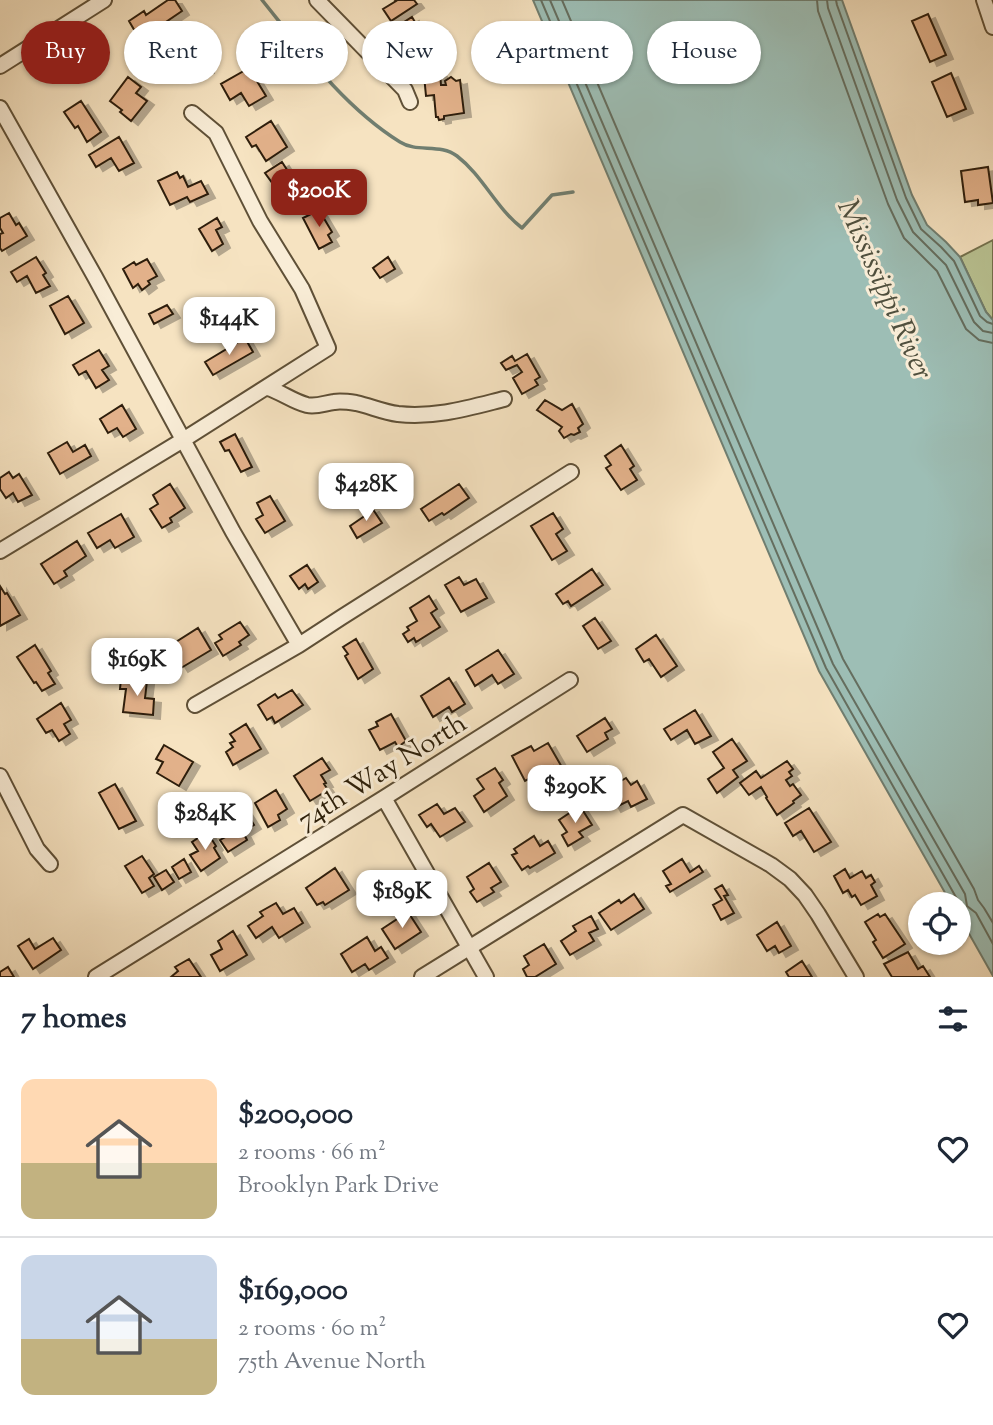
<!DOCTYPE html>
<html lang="en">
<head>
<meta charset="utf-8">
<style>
	body { margin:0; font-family:"Sorts Mill Goudy",serif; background:#f6f6f7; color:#1f2937; height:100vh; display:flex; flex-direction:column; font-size:26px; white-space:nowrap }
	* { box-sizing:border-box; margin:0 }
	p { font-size:23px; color:#747a83 }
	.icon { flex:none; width:38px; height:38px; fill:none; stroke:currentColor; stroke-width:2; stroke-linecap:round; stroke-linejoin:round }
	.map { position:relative; height:977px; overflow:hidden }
	.side { display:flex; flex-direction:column; background:#fff; flex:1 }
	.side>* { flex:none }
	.guide { position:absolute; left:21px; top:21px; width:952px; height:63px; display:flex; gap:14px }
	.buttons { position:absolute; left:908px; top:892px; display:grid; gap:14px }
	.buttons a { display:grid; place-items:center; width:63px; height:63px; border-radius:50%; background:#fff; box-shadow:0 2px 5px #0004; font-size:35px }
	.price { position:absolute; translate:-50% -60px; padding:0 16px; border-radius:14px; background:#fff; color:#222; font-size:23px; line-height:46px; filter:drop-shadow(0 2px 4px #0008) }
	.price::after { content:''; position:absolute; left:50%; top:42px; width:21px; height:16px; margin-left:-10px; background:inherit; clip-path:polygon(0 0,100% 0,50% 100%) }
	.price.selected { background:#8f2418; color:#fff }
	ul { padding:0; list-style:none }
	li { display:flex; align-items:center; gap:21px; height:175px; padding:0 21px }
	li+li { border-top:2px solid #e0e1e3 }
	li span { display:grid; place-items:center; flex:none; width:196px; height:140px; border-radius:14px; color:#555 }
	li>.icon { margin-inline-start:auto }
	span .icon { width:84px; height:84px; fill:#fffc; stroke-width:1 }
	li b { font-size:30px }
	h2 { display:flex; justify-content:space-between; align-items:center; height:84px; padding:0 21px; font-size:30px }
	.pill { padding:0 24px; border-radius:32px; background:#fff; box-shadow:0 2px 5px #0004; font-size:24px; line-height:63px }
	.pill.selected { background:#8f2418; color:#fff }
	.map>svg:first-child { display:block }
	.green { fill:#bac494; stroke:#74724e; stroke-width:2 }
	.water { fill:#9dbeb5; stroke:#707e70; stroke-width:2 }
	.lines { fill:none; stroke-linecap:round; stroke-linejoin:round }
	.shore { stroke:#656e5f; stroke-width:2 }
	.stream { stroke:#707e70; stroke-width:3.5 }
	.building { fill:#e2b18a; stroke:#2d1f09; stroke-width:2; filter:url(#shadow) }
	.minor-casing { stroke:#5f5037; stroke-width:18 }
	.minor { stroke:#f9edd7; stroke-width:14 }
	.labels { text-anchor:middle; stroke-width:6; stroke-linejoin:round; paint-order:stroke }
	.street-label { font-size:28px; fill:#2d1f09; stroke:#f9edd7 }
	.water-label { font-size:30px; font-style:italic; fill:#4f4f3d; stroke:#f9edd7 }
</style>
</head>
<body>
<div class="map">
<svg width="993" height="977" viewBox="0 0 993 977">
	<defs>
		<filter id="shadow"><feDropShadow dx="7" dy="4" stdDeviation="0" flood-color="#0004"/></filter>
	</defs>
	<rect width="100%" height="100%" fill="#f6e3c1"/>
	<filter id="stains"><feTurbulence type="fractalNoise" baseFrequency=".00286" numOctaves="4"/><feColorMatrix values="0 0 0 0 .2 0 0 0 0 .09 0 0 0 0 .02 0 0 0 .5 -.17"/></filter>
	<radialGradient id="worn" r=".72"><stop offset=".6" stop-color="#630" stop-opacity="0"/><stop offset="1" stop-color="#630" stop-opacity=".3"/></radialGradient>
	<path class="green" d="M993,240v80l-7,-8 -26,-55z"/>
	<path class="water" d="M533,0h309l70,195 15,30 19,17 14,15 26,55 7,8v656l-34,-60v-11h-7l-133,-234z"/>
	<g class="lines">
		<path class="shore" d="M541,0l285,668 131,231 1,6
			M550,0l283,664 132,230 2,12 9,7 17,31
			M562,0l281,659 131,230 4,11 6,8 9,15
			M817,0l1,11 70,193 16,34 33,33 29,58 13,11 14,3
			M827,0l1,8 69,192 16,32 33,33 28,57 9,9 10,2
			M836,0l1,5 69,193 15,31 20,18 13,14 26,55 7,6 6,2"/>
		<path class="stream" d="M262,0c41,51 82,107 138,142 17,11 40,1 57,14 26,20 39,52 65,72l30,-33 21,-3"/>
	</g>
	<path class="building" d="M168,0h7l7,11 -31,21 -4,-7 -11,8 -7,-12 15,-10 2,4z
		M395,0h19l3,4 -26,17 -8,-12 13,-8z
		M928,14l18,41 -16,7 -18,-41z
		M412,17l7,12 4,-3 16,25 -36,23 -8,-14 11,-8 -3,-5 2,-2 -8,-14 6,-4 -2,-3z
		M205,46l2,23 -24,2v-10h-6l-1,-12z
		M90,50l6,11 -25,15 -6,-12z
		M249,68l17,28 -17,10 -8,-13 -11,7 -9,-16z
		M440,73l1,12h5l-1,-4 6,-4 5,4 4,-1 4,33 -20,3v3l-5,1 -1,-3h-2l-2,-22 -8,1 -2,-21z
		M951,73l15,36 -19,8 -15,-35z
		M128,77l13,10 -5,6 11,8 -16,20 -11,-9 2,-2 -12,-9z
		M81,101l20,31 -14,10 -9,-16 -3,2 -11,-16z
		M271,121l16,26 -21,14 -10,-16 -4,2 -6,-10z
		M119,137l15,26 -15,8 -8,-13 -15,9 -7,-12z
		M282,162l18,28 -14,9 -10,-16 -3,1 -8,-11z
		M988,167l5,36 -15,2v-5l-13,2 -4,-31z
		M177,172l3,6 3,-2 5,11 13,-6 7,13 -18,8 -3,-5 -17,8 -12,-24z
		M319,210l13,22 -4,3 4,7 -13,7 -16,-31z
		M9,213l7,12 3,-2 8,13 -25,15 -2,-3v-14l3,-1 -3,-5v-10z
		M217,218l5,9 -6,3 7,14 -11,7 -13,-22z
		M36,257l10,16 -3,2 7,11 -14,7 -9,-17 -10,6 -6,-10z
		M388,257l7,12 -15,9 -7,-10z
		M147,259l10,17 -9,5 2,3 -8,6 -4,-6 -5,4 -10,-19 11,-7 2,3z
		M68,296l16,27 -19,11 -15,-28z
		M167,305l6,9 -19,10 -5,-10z
		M245,338l8,14 -40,23 -8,-13z
		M99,350l10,16 -7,4 7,10 -13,8 -10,-17 -7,4 -6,-10z
		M527,354l13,23 -5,3 3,5 -16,9 -9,-16 9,-6 -5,-7 -11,5 -5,-7 11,-7 3,5z
		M545,400l17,10 10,-6 11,20 -5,4 2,4 -6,3 -3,-1 -7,4 -5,-7 3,-4 -25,-17z
		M122,405l14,24 -13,8 -6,-9 -9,5 -8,-14z
		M235,434l17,33 -11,5 -12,-22 -4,1 -5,-9z
		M67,442l6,10 12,-7 6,11 -31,18 -12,-21z
		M621,445l13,21 -4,3 7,11 -16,10 -15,-22 5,-3 -6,-9z
		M9,472l4,6 6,-4 13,21 -14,7 -5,-9 -7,5 -6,-9v-11z
		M170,484l15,24 -15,10 2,4 -10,6 -12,-19 8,-5 -5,-9z
		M459,484l10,14 -25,17 -2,-2 -13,8 -8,-12z
		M270,496l15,25 -20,12 -9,-14 7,-4 -6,-12z
		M372,508l10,15 -25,15 -7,-12 16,-11 -2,-3z
		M553,513l10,16 -7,5 11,17 -15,9 -21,-34z
		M121,514l13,23 -19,11 -5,-8 -13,8 -9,-15z
		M77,541l9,15 -22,15 3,5 -13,8 -13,-20z
		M307,565l11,17 -10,7 -3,-5 -6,5 -9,-13z
		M592,569l11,16 -32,21 -3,-5 -5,3 -7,-10z
		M459,577l5,8 12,-6 11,19 -26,14 -16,-27z
		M0,586l5,8 2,-1 13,22 -20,11z
		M429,596l8,13 -6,4 9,14 -24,15 -2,-4 -6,4 -5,-8 6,-4 -2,-3 10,-6 -7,-13z
		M595,618l16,23 -13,8 -15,-23z
		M240,622l9,13 -10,7 2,3 -18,11 -8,-13 7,-4 -3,-4z
		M198,628l13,22 -30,18 -13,-21z
		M656,635l21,31 -16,11 -12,-18 -5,3 -8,-13z
		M356,639l17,30 -15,10 -13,-23 3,-2 -5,-7z
		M35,645l16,26 -3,2 7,11 -13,7 -6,-9 -2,1 -17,-26z
		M498,650l16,24 -16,10 -6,-9 -17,11 -9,-16z
		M449,678l16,26 -13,8 -3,-5 -16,10 -12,-21z
		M121,679l26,2 -2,17 9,1 -1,16 -30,-3 3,-23h-6z
		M292,690l11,15 -28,18 -3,-6 -5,3 -9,-15 17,-11 3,4z
		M61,703l10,17 -7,4 6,10 -11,7 -7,-11 -6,3 -9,-14z
		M695,710l16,26 -16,8 -8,-14 -16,10 -7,-11z
		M391,714l15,27 -8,6 -3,-5 -15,8 -11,-20 9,-4 -2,-4z
		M605,718l7,11 -7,4 3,6 -21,13 -10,-16z
		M246,724l15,25 -28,16 -7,-13 7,-5 -3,-4 5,-2 -5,-7z
		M732,739l15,22 -14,9 5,7 -21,16 -9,-14 16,-11 -11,-16z
		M548,743l15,26 -6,3 -4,-6 -28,15 -13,-25 19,-10 3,5z
		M164,745l29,17 -14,24 -22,-13 6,-11 -7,-3z
		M322,758l8,12 -9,5 5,8 -2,1 4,6 -18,11 -16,-25z
		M787,761l6,8 -4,3 3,4 -6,4 4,6 3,-2 8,11 -8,6 1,2 -17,12 -11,-17 1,-1 -6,-10 -12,8 -9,-12 16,-12 5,7z
		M495,768l8,12 -4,3 8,13 -23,16 -10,-16 10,-7 -7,-10z
		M626,778l5,7 6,-4 10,18 -16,8 -3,-6 -14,7 -13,-23 10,-5 3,5z
		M115,784l21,37 -17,8 -20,-36z
		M276,790l11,19 -9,6 2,5 -12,7 -13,-24z
		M437,804l7,10 11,-6 10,14 -25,15 -9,-13 -4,3 -8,-12z
		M580,806l12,19 -13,7 4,5 -15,9 -6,-11 5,-3 -8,-12z
		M809,808l22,34 -17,10 -13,-21 -8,5 -8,-13z
		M244,809l10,16 -11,7 4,8 -19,12 -8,-12 9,-5 -7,-13z
		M207,832l9,14 -2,2 6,10 -19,13 -11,-16 8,-4 -6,-9z
		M534,836l6,10 8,-5 7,12 -25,15 -2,-2 -6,4 -10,-15 5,-2 -3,-4z
		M142,856l12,18 -5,4 5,8 -12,7 -17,-27z
		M184,859l7,13 -12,7 -7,-12z
		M682,859l8,13 9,-6 4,6 -33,20 -4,-6 5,-2 -8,-13z
		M489,863l12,19 -10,6 3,4 -17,10 -7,-10 4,-3 -7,-12z
		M335,868l14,22 -24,15 -2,-3 -6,3 -11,-17z
		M845,869l5,9 12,-7 4,7 5,-3 4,7 -4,3 6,11 -16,9 -6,-10 -3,2 -4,-7 -5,3 -9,-17z
		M166,870l8,12 -12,8 -8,-13z
		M722,885l6,10 -4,1 10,17 -13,7 -8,-15 9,-5 -7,-11z
		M634,894l10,15 -33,21 -12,-17 20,-13 2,3z
		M276,903l7,11 11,-6 9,15 -24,15 -7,-11 -16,11 -8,-12 15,-10 -3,-4z
		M408,912l13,20 -26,17 -13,-20z
		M878,914l2,3 5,-3 20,30 -22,14 -10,-16 3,-2 -11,-18z
		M591,916l7,13 -9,4 5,8 -24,14 -9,-14 15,-10 -3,-5z
		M777,922l14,24 -12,7 -4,-7 -8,5 -10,-16z
		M233,931l14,24 -27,16 -9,-16 11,-6 -4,-8z
		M367,937l8,14 6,-4 7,11 -19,12 -4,-6 -13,8 -11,-18z
		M53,938l8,12 -28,19 -15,-23 11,-7 6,10z
		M544,944l12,20 -21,13h-8l-4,-8 6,-4 -5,-9z
		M908,952l10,17 5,-3 7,11h-38l-8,-13z
		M189,959l12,18h-30l7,-6 -3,-4z
		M802,961l10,16h-23l-3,-5z
		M8,967l6,10h-14v-5z"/>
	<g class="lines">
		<g class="minor-casing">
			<path id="minor" d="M317,0l88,90 5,12
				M984,0l9,27
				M0,66l104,-66
				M0,108l95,169 138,255 66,113
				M268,388c13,4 26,14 39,17 10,2 18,-2 27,-3 6,-1 15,0 22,1 14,3 27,9 42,11 37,4 70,-6 106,-15
				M0,551l183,-111 145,-92 -26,-59 -42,-68 -44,-88 -24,-20
				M195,705l104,-60 43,-28 229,-145
				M0,776l37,73 13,15
				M384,798l102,179
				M96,977l288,-179 186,-118
				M422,977l261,-162 88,50 19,14 15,16 13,19 38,63"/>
		</g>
		<use href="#minor" class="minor"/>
	</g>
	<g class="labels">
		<g class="street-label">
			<text transform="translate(381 770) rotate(-32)" y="10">74th Way North</text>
		</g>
		<g class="water-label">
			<text transform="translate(886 289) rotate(66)" y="10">Mississippi River</text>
		</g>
	</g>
	<rect width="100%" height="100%" filter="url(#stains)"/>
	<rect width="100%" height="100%" fill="url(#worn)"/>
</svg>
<div class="buttons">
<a><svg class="icon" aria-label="locate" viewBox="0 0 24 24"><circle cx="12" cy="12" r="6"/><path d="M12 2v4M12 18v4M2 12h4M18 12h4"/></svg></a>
</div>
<b class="price selected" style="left:319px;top:229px">$200K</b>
<b class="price" style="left:229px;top:357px">$144K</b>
<b class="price" style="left:366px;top:523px">$428K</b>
<b class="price" style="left:137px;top:698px">$169K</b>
<b class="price" style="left:575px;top:825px">$290K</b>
<b class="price" style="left:205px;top:852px">$284K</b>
<b class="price" style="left:402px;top:930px">$189K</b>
<div class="guide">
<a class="pill selected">Buy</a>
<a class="pill">Rent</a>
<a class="pill">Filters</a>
<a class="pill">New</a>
<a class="pill">Apartment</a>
<a class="pill">House</a>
</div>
</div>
<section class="side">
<h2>7 homes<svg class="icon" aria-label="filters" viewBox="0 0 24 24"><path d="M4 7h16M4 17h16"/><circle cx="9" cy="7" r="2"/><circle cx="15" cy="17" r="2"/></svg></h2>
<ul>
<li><span style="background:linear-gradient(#ffd9b3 60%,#c2b280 0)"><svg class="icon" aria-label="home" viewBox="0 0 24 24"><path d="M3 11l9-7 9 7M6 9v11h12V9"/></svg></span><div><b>$200,000</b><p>2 rooms · 66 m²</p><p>Brooklyn Park Drive</p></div><svg class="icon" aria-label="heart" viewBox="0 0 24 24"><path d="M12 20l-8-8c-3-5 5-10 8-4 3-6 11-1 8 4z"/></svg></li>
<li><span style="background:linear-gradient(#c9d6e8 60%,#c2b280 0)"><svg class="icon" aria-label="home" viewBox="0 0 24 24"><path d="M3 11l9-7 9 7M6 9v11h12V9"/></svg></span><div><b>$169,000</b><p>2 rooms · 60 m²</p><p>75th Avenue North</p></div><svg class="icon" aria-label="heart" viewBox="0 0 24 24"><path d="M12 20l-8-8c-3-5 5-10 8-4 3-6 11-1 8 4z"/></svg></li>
</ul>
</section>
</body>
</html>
